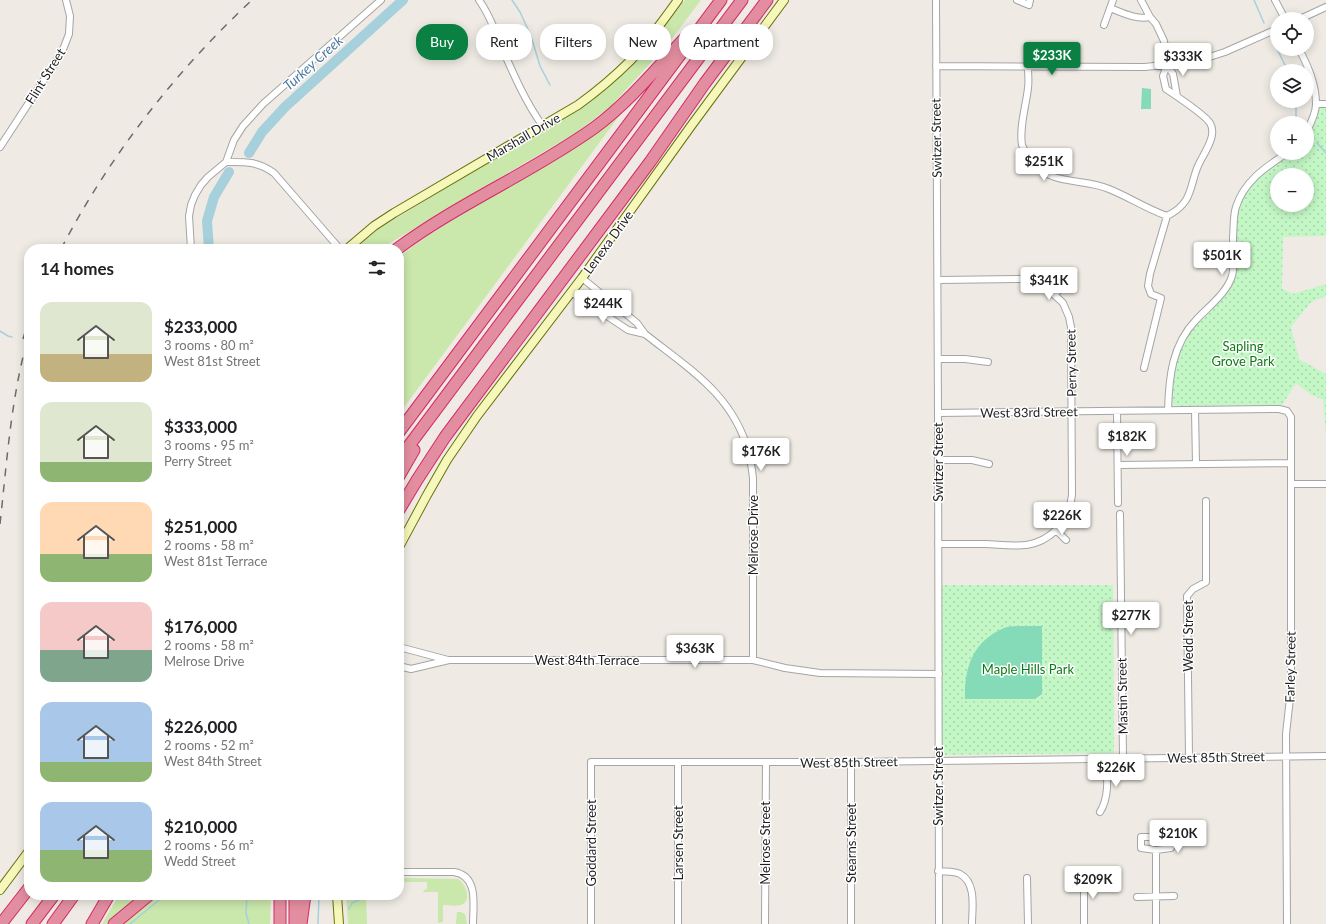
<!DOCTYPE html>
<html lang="en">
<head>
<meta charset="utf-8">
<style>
	body { margin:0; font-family:Lato,sans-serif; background:#f2f2f2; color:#202124; height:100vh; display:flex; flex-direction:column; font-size:15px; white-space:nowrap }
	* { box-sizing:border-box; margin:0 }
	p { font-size:13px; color:#757577 }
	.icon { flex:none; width:22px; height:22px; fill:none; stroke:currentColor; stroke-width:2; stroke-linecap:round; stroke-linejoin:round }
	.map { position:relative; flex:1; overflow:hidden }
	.details { position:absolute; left:24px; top:244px; width:380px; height:656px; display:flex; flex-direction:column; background:#fff; border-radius:16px; box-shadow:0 2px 10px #0003 }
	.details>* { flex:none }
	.hud { position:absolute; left:416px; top:24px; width:380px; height:36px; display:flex; gap:8px }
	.buttons { position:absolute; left:1270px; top:12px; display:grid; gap:8px }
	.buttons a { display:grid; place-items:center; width:44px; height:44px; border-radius:50%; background:#fff; box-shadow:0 2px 10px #0003; font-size:20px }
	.price { position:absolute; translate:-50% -34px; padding:0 9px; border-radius:4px; background:#fff; color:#222; font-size:13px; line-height:26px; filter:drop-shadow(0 1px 2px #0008) }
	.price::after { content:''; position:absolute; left:50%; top:24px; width:12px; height:9px; margin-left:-6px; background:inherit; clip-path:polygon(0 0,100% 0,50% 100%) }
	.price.selected { background:#0b8043; color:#fff }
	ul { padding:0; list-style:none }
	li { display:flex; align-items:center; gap:12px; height:100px; padding:0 16px }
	li span { display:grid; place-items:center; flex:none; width:112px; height:80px; border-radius:12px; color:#555 }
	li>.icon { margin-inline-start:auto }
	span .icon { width:48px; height:48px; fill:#fffc; stroke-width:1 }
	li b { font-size:17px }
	h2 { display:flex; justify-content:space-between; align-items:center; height:48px; padding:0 16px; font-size:17px }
	.tag { padding:0 14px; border-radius:16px; background:#fff; box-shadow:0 2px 10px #0003; font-size:14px; line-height:36px }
	.tag.selected { background:#0b8043; color:#fff }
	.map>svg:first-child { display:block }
	.grass { fill:#cae7ac }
	.park { fill:url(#park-dots); fill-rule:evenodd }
	.pitch { fill:#85dbb8 }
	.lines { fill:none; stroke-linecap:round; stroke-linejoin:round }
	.stream { stroke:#a6d0db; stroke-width:1.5 }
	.river { stroke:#a6d0db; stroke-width:10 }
	.street-casing { stroke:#a5a5a5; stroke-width:8 }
	.secondary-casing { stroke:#697109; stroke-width:10 }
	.highway-casing { stroke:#d42a68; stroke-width:13 }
	.street { stroke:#fff; stroke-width:6 }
	.secondary { stroke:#f6f7ba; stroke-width:8 }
	.highway { stroke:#e38ea0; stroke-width:11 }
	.rail { stroke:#6c6c6c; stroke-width:1.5; stroke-dasharray:8 8; stroke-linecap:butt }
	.labels { text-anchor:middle; stroke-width:3; stroke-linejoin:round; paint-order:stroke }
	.street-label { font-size:13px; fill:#1e1e1e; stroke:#fff }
	.park-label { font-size:13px; fill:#0f7915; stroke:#fff }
	.water-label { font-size:14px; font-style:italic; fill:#4b79a2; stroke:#fff }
</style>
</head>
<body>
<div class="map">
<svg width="1326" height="924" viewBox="0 0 1326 924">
	<defs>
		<pattern id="park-dots" width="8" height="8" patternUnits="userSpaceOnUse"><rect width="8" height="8" fill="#c3f7c5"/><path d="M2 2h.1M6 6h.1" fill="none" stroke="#a7d3a9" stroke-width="1.8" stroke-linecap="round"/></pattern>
	</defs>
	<rect width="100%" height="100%" fill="#efebe4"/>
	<path class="grass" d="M685,0h16l-34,45 -56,61 -34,26 -187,111 -6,6h-30l16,-15 223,-135 49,-43z
		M625,108l-226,306v-157l14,-11 24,-16z
		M405,878l53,1c7,4 14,20 5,25 -5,3 -14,1 -20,1v17l-5,1v-31h-15l1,-2 3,-1v-7h-22l-2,-2z
		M119,895h21l-34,29h-4z
		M156,895h115l-1,29h-148l26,-20z
		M346,895h20l1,29h-19z
		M457,912h4l4,2 2,10h-11z"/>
	<path class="park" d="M1326,107v129l-43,1 -1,52 11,5 33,-10v12l-15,6 -20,25 8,32 27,15v60l-3,-34 -13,-6 -14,-11 -14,22 -106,1 -4,-3 -1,-3c3,-26 5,-53 24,-74 12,-13 29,-24 35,-41 17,-52 -13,-78 42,-117 5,-3 15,-12 20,-15 4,-1 11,0 15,0v-15l6,-10 4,-14 3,-6zM1277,175h30v30h-30z
		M941,585h172l1,168 -172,2z"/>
	<path class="pitch" d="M1142,88l9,1v20h-10z
		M1026,626h16v68l-7,5h-70c-1,-31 8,-58 39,-71 7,-2 15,-2 22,-2z"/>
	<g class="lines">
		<path class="stream" d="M512,0l8,12 11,24 9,30 10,19
			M1254,0l10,23
			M1275,44l2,5
			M1277,49l11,22
			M1296,101v18
			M1317,143l9,10
			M0,331l8,5 4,1
			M247,895l-1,18 3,11
			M349,909l3,-6 11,-5
			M130,924l35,-29
			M318,924l1,-29"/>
		<path class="river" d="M249,153l13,-21 23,-25 118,-107
			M209,249l-2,-28 7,-24 15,-25"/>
		<g class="street-casing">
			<path id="street" d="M479,0c10,14 17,32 23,48 12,27 23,53 40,77
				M936,0l2,413 1,511
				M1017,0l12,5 1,-5
				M1141,0l9,17 6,7 8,17 3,24 6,9 4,22
				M1275,0l10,19
				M1110,8c13,5 26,12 40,9
				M1300,19l26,-12
				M1104,25l9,-25
				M1299,49c9,17 17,35 17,55 0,8 -5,19 -9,27
				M936,66l209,1 36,-4 22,-4 22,-7 52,-23
				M1028,67c0,7 1,14 0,21 -2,18 -9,39 -6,57 2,5 6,12 9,16 20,25 52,17 78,28 20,8 38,20 58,27
				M1316,104h10
				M0,147l62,-95 7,-18 1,-18 -4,-16
				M226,162c19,0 32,-1 48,11l66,76
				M191,249l-2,-33 2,-11 4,-10 6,-10 7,-8 18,-15 8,-22 9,-14 20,-22 118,-104
				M582,278l55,45 8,11c44,35 89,61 104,120 2,8 3,16 4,24v182
				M938,280l84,-1 14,3 8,3 19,18 6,14 2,10 1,168c-2,16 -6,24 -17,36 -21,20 -44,14 -70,13 -16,0 -31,0 -47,0
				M571,292l57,38 17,4
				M1055,294l11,-11
				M938,359h27l23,3
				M1144,368l17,-70 -10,-4 -3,-8 2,-12 17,-58c8,-4 14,-8 19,-16 6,-10 7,-23 12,-34 5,-12 20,-30 12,-43 -5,-8 -35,-28 -44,-34l-3,-13 4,-11
				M1168,410c1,-33 4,-65 28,-90 11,-12 31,-27 36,-44 3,-11 1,-28 1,-39 1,-10 0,-21 3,-30 8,-26 30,-40 51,-54
				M1195,410l1,54
				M1117,411l1,92
				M938,413l341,-4 8,2 4,6v272l-5,45 1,190
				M938,460h34l17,4
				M1118,465l173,-2
				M1291,484h35
				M1120,514l3,244
				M1056,530l10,10
				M399,647l49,13
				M399,666l12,3 38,-9h304l32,8 35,5 119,1
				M1189,757l-2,-161 6,-7 13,-7v-81
				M1100,812c10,-16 7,-36 6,-54
				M1141,837h30v11l-15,2 -15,-2z
				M938,871c7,1 16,0 22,3 17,9 12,35 12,50
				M399,872h55c25,4 19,33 19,52
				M1027,878l1,46
				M1137,897l37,-1
				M591,924v-162h260l475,-6
				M678,924v-162
				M765,924l1,-161
				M851,924v-162
				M1084,924v-49
				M1156,924v-74"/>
		</g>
		<g class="secondary-casing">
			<path id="secondary" d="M347,249l27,-23 20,-13 184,-108c18,-13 36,-28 52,-44 18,-19 33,-40 48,-61
				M399,547l28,-52 20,-35 30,-44 105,-138 109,-152 93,-126
				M0,890l29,-39
				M337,895l2,29"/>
		</g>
		<g class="highway-casing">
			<path id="highway" d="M397,249c62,-46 134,-76 197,-121 34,-25 62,-59 91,-90
				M399,432l322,-432
				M399,459l343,-459
				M399,476l15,-26
				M399,510l18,-30 28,-43 205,-275 55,-79 62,-83
				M280,895v29
				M295,895v29
				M1,924l28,-36
				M32,924l22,-29
				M53,924l21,-29
				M92,924l17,-29
				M114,924l35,-29
				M301,924l4,-29"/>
		</g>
		<use href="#street" class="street"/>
		<use href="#secondary" class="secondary"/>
		<use href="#highway" class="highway"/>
		<path class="rail" d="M61,249c49,-94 114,-177 191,-249
			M23,339l6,-20
			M0,524c7,-63 11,-128 29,-190"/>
	</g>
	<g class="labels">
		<g class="street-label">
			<text transform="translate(45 76) rotate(-58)" y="5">Flint Street</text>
			<text transform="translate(523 137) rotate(-30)" y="5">Marshall Drive</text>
			<text transform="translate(936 138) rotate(-91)" y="5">Switzer Street</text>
			<text transform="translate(608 242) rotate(-54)" y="5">Lenexa Drive</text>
			<text transform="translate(1071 363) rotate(-91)" y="5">Perry Street</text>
			<text transform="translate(1029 412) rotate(-1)" y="5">West 83rd Street</text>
			<text transform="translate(938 462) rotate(-90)" y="5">Switzer Street</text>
			<text transform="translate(753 535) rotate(-90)" y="5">Melrose Drive</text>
			<text transform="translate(1188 636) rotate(-90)" y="5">Wedd Street</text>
			<text x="587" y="665">West 84th Terrace</text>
			<text transform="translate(1290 667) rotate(-89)" y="5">Farley Street</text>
			<text transform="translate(1122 696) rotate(-91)" y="5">Mastin Street</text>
			<text transform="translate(1216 757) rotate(-1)" y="5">West 85th Street</text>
			<text transform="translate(849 762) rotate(-1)" y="5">West 85th Street</text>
			<text transform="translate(938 786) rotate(-90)" y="5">Switzer Street</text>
			<text transform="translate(591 843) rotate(-90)" y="5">Goddard Street</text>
			<text transform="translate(678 843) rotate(-90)" y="5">Larsen Street</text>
			<text transform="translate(765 843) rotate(-90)" y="5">Melrose Street</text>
			<text transform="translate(851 843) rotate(-90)" y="5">Stearns Street</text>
		</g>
		<g class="park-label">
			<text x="1243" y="351">Sapling<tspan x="1243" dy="15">Grove Park</tspan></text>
			<text x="1028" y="674">Maple Hills Park</text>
		</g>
		<g class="water-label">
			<text transform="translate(313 63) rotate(-42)" y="5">Turkey Creek</text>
		</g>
	</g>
</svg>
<div class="buttons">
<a><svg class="icon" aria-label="locate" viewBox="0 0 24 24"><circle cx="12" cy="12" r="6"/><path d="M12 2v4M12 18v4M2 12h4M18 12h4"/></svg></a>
<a><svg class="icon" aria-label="layers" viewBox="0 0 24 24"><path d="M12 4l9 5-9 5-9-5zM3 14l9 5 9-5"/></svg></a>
<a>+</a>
<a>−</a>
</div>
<b class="price selected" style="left:1052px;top:76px">$233K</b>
<b class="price" style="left:1183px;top:77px">$333K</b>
<b class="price" style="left:1044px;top:182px">$251K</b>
<b class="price" style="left:1222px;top:276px">$501K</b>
<b class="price" style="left:1049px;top:301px">$341K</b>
<b class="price" style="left:603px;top:324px">$244K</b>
<b class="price" style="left:1127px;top:457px">$182K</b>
<b class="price" style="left:761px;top:472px">$176K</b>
<b class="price" style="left:1062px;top:536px">$226K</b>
<b class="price" style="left:1131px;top:636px">$277K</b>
<b class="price" style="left:695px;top:669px">$363K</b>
<b class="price" style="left:1116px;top:788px">$226K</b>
<b class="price" style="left:1178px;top:854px">$210K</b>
<b class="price" style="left:1093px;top:900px">$209K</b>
<div class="hud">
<a class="tag selected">Buy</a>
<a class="tag">Rent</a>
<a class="tag">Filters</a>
<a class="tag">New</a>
<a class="tag">Apartment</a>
</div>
<section class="details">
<h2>14 homes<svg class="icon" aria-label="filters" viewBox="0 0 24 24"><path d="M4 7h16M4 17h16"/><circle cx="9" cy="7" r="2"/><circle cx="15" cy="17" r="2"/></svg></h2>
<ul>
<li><span style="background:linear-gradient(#dfe7d0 65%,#c2b280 0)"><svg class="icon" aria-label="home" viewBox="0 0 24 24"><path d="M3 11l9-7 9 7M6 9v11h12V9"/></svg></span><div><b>$233,000</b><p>3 rooms · 80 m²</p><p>West 81st Street</p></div></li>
<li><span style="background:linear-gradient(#dfe7d0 75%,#8fb573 0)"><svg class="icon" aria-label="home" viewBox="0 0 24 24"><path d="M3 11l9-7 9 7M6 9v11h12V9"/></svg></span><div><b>$333,000</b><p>3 rooms · 95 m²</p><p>Perry Street</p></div></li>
<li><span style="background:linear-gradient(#ffd9b3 65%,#8fb573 0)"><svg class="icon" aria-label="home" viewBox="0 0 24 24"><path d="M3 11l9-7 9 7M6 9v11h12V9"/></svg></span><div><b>$251,000</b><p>2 rooms · 58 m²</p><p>West 81st Terrace</p></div></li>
<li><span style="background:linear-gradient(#f6c9c9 60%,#7fa58c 0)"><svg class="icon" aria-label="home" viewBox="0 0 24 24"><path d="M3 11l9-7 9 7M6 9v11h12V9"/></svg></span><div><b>$176,000</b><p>2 rooms · 58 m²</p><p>Melrose Drive</p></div></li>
<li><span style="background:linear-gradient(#a9c7e8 75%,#8fb573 0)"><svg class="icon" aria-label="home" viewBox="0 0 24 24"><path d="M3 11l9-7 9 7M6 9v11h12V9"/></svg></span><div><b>$226,000</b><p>2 rooms · 52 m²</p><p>West 84th Street</p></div></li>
<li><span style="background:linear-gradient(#a9c7e8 60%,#8fb573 0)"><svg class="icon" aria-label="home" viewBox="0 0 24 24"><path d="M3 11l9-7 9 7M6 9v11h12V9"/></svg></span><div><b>$210,000</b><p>2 rooms · 56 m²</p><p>Wedd Street</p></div></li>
</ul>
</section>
</div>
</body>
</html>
